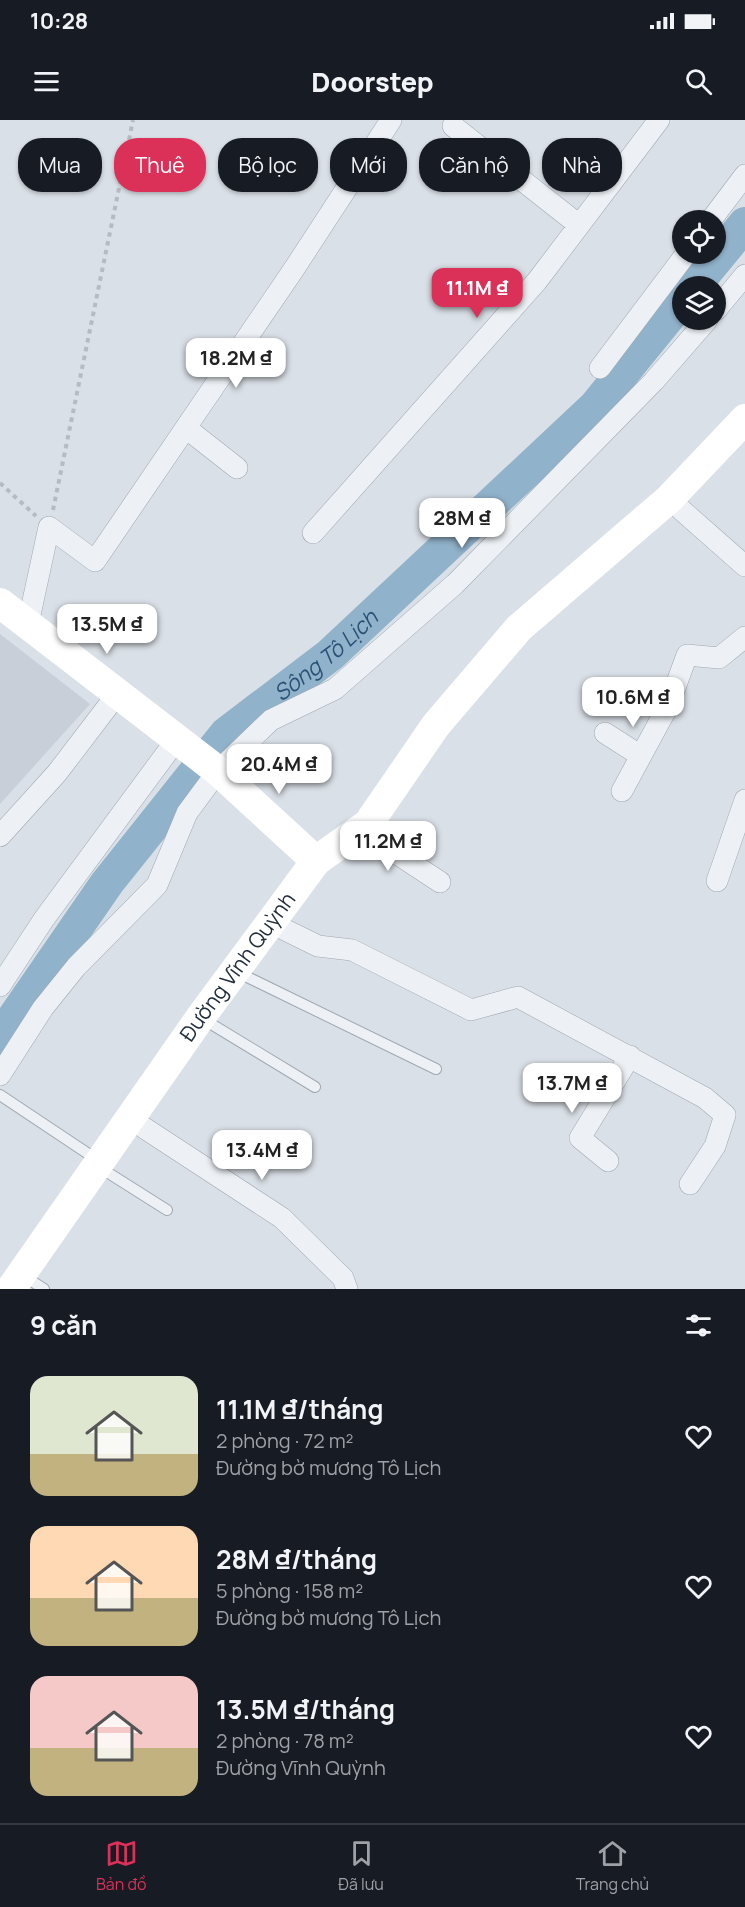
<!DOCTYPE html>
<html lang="vi">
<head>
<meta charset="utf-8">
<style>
	body { margin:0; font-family:Manrope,sans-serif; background:#242831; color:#f1f3f6; height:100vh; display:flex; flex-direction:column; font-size:22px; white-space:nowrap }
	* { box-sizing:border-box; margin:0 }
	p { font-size:20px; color:#9ea1a6 }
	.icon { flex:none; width:33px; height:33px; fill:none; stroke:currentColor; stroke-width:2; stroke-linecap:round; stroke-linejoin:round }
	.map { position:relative; height:1169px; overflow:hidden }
	.sheet { display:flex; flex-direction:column; background:#171b24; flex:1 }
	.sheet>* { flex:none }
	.banner { position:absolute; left:18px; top:18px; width:710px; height:54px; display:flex; gap:12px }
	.buttons { position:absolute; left:672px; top:90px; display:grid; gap:12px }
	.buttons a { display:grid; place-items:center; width:54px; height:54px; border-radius:50%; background:#171b24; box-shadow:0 2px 4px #0004; font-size:30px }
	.price { position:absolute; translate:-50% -51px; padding:0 14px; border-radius:12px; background:#fff; color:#222; font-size:20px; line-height:39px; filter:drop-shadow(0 2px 3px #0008) }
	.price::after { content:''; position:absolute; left:50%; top:36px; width:18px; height:14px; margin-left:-9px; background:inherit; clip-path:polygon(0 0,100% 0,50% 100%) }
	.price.selected { background:#db3058; color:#fff }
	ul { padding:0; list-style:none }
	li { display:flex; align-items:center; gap:18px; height:150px; padding:0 30px }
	li span { display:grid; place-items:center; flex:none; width:168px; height:120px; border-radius:18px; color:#555 }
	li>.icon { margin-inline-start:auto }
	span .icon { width:72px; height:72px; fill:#fffc; stroke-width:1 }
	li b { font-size:26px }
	h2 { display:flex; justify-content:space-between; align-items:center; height:72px; padding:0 30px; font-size:26px }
	.pill { padding:0 21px; border-radius:24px; background:#171b24; box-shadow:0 2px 4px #0004; font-size:21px; line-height:54px }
	.pill.selected { background:#db3058; color:#fff }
	.status { display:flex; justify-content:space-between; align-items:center; height:42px; padding:0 30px; background:#171b24; direction:ltr }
	.status svg { height:16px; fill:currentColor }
	header { display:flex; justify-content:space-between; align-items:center; height:78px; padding:0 30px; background:#171b24; font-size:27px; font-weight:800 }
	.tabs { display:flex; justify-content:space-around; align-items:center; height:84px; border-top:2px solid #363941; background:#171b24; font-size:16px; color:#9ea1a6 }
	.tabs a { display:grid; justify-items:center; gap:3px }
	.tabs .selected { color:#db3058 }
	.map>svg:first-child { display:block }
	.built { fill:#c8cfd9 }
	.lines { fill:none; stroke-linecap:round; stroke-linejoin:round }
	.river { stroke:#91b2cb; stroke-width:34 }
	.lane-casing { stroke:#9fa7b1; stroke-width:12 }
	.street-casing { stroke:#9fa7b1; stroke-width:22 }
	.path { stroke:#b4bbc2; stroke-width:4; stroke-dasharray:4.5 4.5; stroke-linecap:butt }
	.lane { stroke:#edf1f5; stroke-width:10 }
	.street { stroke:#edf1f5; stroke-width:21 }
	.secondary { stroke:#fff; stroke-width:30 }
	.labels { text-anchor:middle; stroke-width:4.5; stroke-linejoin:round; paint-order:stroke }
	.street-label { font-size:21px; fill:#232f3e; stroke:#eaeff5 }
	.water-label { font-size:22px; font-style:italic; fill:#2a5275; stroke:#eaeff5 }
</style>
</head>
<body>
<div class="status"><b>10:28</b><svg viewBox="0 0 49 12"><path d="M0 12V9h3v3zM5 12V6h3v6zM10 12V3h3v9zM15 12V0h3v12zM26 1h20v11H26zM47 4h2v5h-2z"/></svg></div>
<header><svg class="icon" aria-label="menu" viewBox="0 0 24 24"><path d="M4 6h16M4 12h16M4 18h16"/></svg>Doorstep<svg class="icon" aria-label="search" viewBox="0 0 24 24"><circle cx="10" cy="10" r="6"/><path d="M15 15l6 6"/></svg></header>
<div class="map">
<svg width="745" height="1169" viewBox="0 0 745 1169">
	<rect width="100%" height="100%" fill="#dae0e7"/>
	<path class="built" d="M0,514l90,70 -90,100z"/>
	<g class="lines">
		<g class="river">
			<path d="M694,166l51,-62"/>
			<path id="s1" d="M0,918l107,-155 119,-149 104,-79 265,-248 87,-107"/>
		</g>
		<g class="lane-casing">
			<path id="lane" d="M237,852l199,97
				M203,899l112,68
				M0,975l99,66
				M99,1047l68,43
				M24,1156l20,13"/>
		</g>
		<g class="street-casing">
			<path id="street" d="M453,6l126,99
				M711,100l34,-45
				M716,190l29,-35
				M600,248l86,-114
				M186,308l51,40
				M669,379l76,67
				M313,413l224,-252 122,-161
				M28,504l21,-97 46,34 199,-292 97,-149
				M605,613l36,23
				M622,671l47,-87 18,-49 32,3 26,-21
				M368,704l31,31 41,27
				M0,716l57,-63 61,-80
				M717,761l28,-81
				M269,802l49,24 34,4 119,60 47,-13 187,101 20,17 -10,31 -25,38
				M0,866l44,-67 133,-180
				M0,955l43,-67 33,-41 81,-82 30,-72 31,-42 53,-51 64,-31 120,-105 199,-203 53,-61
				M129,998l153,100 61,60 4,11
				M608,1041l-28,-23 50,-82"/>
		</g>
		<path class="path" d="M0,363l36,33
			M53,390l80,-390"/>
		<use href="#lane" class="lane"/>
		<use href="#street" class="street"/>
		<g class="secondary">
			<path d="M0,483l218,168 98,90"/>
			<path id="s2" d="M11,1169l189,-271 116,-157 52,-37 68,-99 83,-97 150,-129 76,-80"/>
		</g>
	</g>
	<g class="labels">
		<g class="street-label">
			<text dy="7" stroke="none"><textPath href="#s2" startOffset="394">Đường Vĩnh Quỳnh</textPath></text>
		</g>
		<g class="water-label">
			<text dy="8" stroke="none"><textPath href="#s1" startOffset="506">Sông Tô Lịch</textPath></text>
		</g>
	</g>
</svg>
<div class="buttons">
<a><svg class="icon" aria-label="locate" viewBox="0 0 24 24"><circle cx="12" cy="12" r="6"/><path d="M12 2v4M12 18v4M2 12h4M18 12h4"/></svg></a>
<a><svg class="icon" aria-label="layers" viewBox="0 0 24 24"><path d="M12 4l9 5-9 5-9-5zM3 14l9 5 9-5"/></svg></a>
</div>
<b class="price selected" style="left:477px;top:199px">11.1M ₫</b>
<b class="price" style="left:236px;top:269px">18.2M ₫</b>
<b class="price" style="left:462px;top:429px">28M ₫</b>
<b class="price" style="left:107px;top:535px">13.5M ₫</b>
<b class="price" style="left:633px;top:608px">10.6M ₫</b>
<b class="price" style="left:279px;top:675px">20.4M ₫</b>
<b class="price" style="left:388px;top:752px">11.2M ₫</b>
<b class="price" style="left:572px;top:994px">13.7M ₫</b>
<b class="price" style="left:262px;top:1061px">13.4M ₫</b>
<div class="banner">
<a class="pill">Mua</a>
<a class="pill selected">Thuê</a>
<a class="pill">Bộ lọc</a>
<a class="pill">Mới</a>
<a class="pill">Căn hộ</a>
<a class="pill">Nhà</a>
</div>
</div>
<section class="sheet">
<h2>9 căn<svg class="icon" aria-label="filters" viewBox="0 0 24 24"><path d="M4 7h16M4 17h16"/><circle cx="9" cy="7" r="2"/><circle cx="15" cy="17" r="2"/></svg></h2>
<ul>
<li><span style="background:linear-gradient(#dfe7d0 65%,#c2b280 0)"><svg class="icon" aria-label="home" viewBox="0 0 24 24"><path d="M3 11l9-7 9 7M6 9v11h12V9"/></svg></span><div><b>11.1M ₫/tháng</b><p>2 phòng · 72 m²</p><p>Đường bờ mương Tô Lịch</p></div><svg class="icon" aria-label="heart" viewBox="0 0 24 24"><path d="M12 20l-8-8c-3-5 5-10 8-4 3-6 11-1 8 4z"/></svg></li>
<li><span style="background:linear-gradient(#ffd9b3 60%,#c2b280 0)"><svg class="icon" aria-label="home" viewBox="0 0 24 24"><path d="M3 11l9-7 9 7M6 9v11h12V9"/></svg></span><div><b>28M ₫/tháng</b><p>5 phòng · 158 m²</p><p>Đường bờ mương Tô Lịch</p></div><svg class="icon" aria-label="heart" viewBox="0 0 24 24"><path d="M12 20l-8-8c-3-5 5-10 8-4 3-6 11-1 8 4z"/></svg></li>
<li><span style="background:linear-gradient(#f6c9c9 60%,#c2b280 0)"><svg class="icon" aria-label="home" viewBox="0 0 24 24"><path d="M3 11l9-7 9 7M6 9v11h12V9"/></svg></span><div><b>13.5M ₫/tháng</b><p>2 phòng · 78 m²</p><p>Đường Vĩnh Quỳnh</p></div><svg class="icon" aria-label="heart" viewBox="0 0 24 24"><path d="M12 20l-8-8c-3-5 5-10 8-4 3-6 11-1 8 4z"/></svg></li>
</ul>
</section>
<nav class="tabs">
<a class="selected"><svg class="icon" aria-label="map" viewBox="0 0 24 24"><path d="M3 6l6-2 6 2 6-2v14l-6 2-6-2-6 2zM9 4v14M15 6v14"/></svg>Bản đồ</a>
<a><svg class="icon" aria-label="saved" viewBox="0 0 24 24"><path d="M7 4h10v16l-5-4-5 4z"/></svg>Đã lưu</a>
<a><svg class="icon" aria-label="home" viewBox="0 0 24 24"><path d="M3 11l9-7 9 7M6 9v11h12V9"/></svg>Trang chủ</a>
</nav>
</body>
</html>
